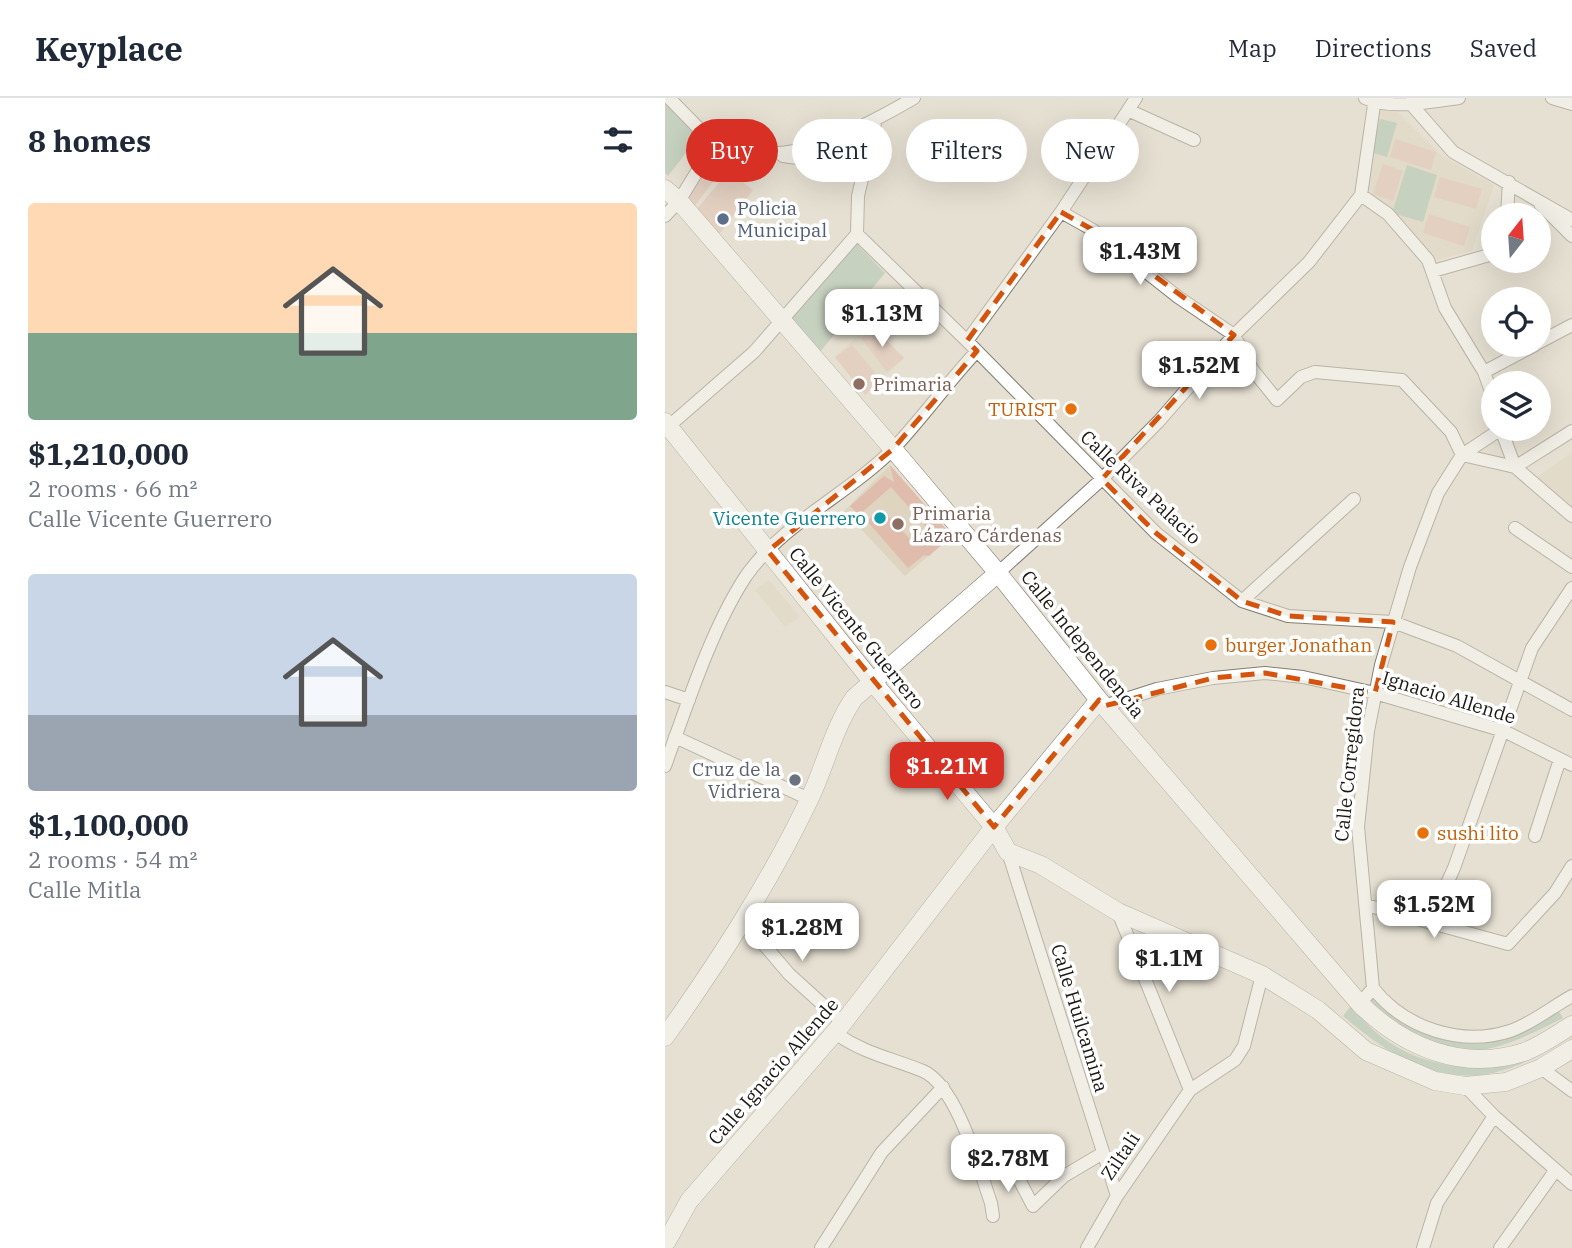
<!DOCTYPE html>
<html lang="en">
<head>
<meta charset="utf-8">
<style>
	body { margin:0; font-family:"IBM Plex Serif",serif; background:#f2f2f3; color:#1f2937; height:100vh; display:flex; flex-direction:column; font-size:26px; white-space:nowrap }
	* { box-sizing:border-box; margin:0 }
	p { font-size:23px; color:#747a83 }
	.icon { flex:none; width:38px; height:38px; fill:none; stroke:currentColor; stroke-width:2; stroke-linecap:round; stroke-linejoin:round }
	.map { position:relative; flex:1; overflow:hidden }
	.drawer { display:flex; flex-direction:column; background:#fff; width:665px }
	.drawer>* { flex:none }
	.top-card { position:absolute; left:21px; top:21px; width:665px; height:63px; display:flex; gap:14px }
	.needle { width:46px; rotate:17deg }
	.tools { position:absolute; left:816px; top:105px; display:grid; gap:14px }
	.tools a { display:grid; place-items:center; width:70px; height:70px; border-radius:50%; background:#fff; box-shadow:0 7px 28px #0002; font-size:35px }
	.price { position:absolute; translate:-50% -60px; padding:0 16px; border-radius:14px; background:#fff; color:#222; font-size:23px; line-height:46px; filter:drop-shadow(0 2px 4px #0008) }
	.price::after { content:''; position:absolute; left:50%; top:42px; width:21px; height:16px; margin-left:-10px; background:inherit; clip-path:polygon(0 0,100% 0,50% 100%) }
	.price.on { background:#d93025; color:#fff }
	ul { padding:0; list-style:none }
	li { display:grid; align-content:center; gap:14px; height:371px; padding:0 28px }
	li span { display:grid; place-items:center; height:217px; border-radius:7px; color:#555 }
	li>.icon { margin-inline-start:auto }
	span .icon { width:126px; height:126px; fill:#fffc; stroke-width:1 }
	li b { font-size:30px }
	h2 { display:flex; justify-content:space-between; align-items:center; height:84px; padding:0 28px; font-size:30px }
	.chip { padding:0 24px; border-radius:32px; background:#fff; box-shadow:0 7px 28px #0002; font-size:24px; line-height:63px }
	.chip.on { background:#d93025; color:#fff }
	header { display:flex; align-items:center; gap:42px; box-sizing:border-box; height:98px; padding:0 35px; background:#fff; border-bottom:2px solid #e0e1e3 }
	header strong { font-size:33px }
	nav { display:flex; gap:38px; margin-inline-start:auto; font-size:24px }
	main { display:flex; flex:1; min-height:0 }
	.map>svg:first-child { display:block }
	.built { fill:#ded4c0 }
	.green { fill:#a3bea8 }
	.building { fill:#e0bcad }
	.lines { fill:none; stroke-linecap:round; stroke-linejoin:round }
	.street-casing { stroke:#837e72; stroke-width:14 }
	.secondary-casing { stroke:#837e72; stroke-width:19 }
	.street { stroke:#fff; stroke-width:12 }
	.secondary { stroke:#fff; stroke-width:18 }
	.marked { fill:none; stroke:#d4530d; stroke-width:5; stroke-dasharray:14 9; stroke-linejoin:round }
	.service-dot { fill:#5c6f8a; stroke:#fff; stroke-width:2.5 }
	.education-dot { fill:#8d6e63; stroke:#fff; stroke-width:2.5 }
	.food-dot { fill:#e8710a; stroke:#fff; stroke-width:2.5 }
	.culture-dot { fill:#0f9aa8; stroke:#fff; stroke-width:2.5 }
	.worship-dot { fill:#6b7280; stroke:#fff; stroke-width:2.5 }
	.labels { text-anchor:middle; stroke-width:7; stroke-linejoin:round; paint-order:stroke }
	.service-label { font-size:19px; fill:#4e5e75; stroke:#fff; text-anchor:start }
	.education-label { font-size:19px; fill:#785e54; stroke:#fff; text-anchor:start }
	.food-label { font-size:19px; fill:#c56008; stroke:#fff; text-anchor:start }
	.street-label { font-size:19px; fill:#1b1914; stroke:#fff }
	.culture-label { font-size:19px; fill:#0d838f; stroke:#fff; text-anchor:end }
	.worship-label { font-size:19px; fill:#5b616d; stroke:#fff; text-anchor:end }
</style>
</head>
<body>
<header>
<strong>Keyplace</strong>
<nav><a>Map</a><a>Directions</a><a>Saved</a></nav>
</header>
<main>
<section class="drawer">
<h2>8 homes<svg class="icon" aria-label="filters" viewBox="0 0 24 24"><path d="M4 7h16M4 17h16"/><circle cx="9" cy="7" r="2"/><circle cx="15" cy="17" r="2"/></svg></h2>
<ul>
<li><span style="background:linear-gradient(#ffd9b3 60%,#7fa58c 0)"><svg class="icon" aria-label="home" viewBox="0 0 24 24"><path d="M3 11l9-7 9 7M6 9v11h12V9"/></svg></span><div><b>$1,210,000</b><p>2 rooms · 66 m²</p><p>Calle Vicente Guerrero</p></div></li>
<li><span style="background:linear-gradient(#c9d6e8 65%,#9aa5b1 0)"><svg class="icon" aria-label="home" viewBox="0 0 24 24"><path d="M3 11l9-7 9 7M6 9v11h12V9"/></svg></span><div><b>$1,100,000</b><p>2 rooms · 54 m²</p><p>Calle Mitla</p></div></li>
</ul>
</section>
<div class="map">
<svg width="907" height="1150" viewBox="0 0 907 1150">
	<rect width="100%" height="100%" fill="#e6e0d2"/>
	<path class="built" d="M728,9l49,49 52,29 -22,66 -44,11 -62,-76 11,-77z
		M205,226l34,34 -39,37 -30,-38z
		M907,354v57l-39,-29z
		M225,367l62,71 -47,40 -61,-65z
		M104,482l31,37 -15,10 -30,-37z"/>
	<path class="green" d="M0,3l38,30 -35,45 -3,-3z
		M715,21l17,4 -10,34 -17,-5z
		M742,67l30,10 -14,47 -31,-9z
		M190,144l30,31 -66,80 -30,-36z
		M705,898c30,29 76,54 119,46 24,-4 47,-20 69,-32l5,8c-85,44 -118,49 -194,-16z
		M687,907c29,45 86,67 138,61 19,-3 39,-11 58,-16 -15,7 -29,16 -44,20 -62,20 -117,-16 -161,-54z"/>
	<path class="building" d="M730,41l41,13 -5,18 -41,-13z
		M52,52l18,9 -7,10 -4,-2 -31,41 -10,-12z
		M718,66l20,7 -10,30 -20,-7z
		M64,73l24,19 -36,47 -21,-27z
		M775,79l42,12 -6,20 -42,-12z
		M764,116l41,13 -6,19 -41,-13z
		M207,228l32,32 -17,14 -26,-34z
		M187,247l29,35 -16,15 -30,-38z
		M225,367l62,71 -23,20 -5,-1 -16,13 -41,-47 14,-12 29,30 6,-4 10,10 9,-8 -44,-50 -32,28 -9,-9 34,-30 10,6z"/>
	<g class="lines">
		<g class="street-casing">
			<path id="street" d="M4,0l45,46
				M700,0c25,12 67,4 94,0
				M887,0l20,6
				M745,5l43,49 119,68
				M465,13l64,29
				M49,46c18,3 36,8 54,9 43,3 110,-34 146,-55
				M118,58l80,11
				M696,97l27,19 40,46 17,48 39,64 9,25
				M875,106l32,32
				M396,114l32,18 85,67 56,38 18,34 25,31 24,-23 14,-5 87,8 49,52 11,23 39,-26
				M842,117l2,-33
				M0,118l14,-15 35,-57
				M192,136l110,107 189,192 86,68 46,15 105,6 64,24 115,64
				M768,173l60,-17
				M302,243l94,-129 75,-114
				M873,245l34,-18
				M819,274l51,-27
				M4,328l85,-74 103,-118 1,-38 18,-77
				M836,331l14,38 57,49
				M850,430l57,39
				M333,475l104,-94 57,-58 75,-86 75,-73 52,-67 14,-97
				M577,503l112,-102
				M0,594l24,8
				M439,608l53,-17 56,-11 52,-5 38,4 72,16 129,38 68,34
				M10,639l134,62
				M0,668c21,-58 47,-139 81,-190 38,-54 103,-82 148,-128 29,-31 54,-66 83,-97
				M870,738l25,-77
				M343,754l109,344
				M701,807l142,39 47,-51 17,-27
				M453,814l72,178
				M758,821l16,-18 15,-33 78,-220 40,-60
				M78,822l46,54 54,49
				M708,890c31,40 88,59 137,43 21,-7 42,-24 62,-35
				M695,906l13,-16 -15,-161 10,-96 13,-66 29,-98 28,-74 24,-38 53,12 57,-36
				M170,935c30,21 56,25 88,38 34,15 56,98 68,132l2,13
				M876,970l31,23
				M829,1018l78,68
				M347,1068l21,40 31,-30 39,-23
				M156,1150l61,-96 61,-65
				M422,1150l30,-52 73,-106 45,-30 9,-14 18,-71
				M758,1150l14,-45 57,-87 -29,-30
				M835,1150l55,-77"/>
		</g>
		<g class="secondary-casing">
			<path id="secondary" d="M0,91l14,12 214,248 105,124 101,127 261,304c44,43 102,68 164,48 17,-6 33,-18 48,-27
				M0,324l206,258 123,147 14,25 33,13 77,47 144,63 56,35 48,41 69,30 30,5 41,-4 35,-14 31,-19
				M0,939c53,-75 104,-153 144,-237 16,-33 24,-71 45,-102l144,-125
				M2,1143l22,-40 154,-178 151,-196 105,-127"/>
		</g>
		<use href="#street" class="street"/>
		<use href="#secondary" class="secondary"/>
	</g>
	<path d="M0 0H907V1150H0ZM396,114l32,18 141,105 -132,144 54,54 86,68 46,15 105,6 -18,71 -110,-20 -52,5 -109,28 -5,-6 -105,127 -226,-276 125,-102 84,-98 -10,-10z" fill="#e6e0d2" fill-opacity=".55" fill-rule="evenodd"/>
	<path class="marked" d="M396,114l32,18 141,105 -132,144 54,54 86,68 46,15 105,6 -18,71 -110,-20 -52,5 -109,28 -5,-6 -105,127 -226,-276 125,-102 84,-98 -10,-10z"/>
	<circle class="service-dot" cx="58" cy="121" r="7"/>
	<g class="education-dot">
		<circle cx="194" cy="286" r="7"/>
		<circle cx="233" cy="426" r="7"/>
	</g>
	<g class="food-dot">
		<circle cx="406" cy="311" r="7"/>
		<circle cx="546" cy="547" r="7"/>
		<circle cx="758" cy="735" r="7"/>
	</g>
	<circle class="culture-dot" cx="215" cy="420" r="7"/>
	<circle class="worship-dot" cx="130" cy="682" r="7"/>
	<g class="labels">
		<g class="service-label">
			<text x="72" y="117">Policia<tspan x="72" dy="22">Municipal</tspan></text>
		</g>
		<g class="education-label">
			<text x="208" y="293">Primaria</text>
			<text x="247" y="422">Primaria<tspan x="247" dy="22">Lázaro Cárdenas</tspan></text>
		</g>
		<g class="food-label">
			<text x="392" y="318" text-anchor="end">TURIST</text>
			<text x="560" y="554">burger Jonathan</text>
			<text x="772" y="742">sushi lito</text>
		</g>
		<g class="street-label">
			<text transform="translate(476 389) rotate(43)" y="7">Calle Riva Palacio</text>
			<text transform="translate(192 530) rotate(51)" y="7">Calle Vicente Guerrero</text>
			<text transform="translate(418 546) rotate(51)" y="7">Calle Independencia</text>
			<text transform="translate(784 599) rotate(17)" y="7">Ignacio Allende</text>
			<text transform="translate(684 666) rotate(-84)" y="7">Calle Corregidora</text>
			<text transform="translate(415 920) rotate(73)" y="7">Calle Huilcamina</text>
			<text transform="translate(108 973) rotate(-49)" y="7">Calle Ignacio Allende</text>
			<text transform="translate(455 1058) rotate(-56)" y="7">Ziltali</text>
		</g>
		<g class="culture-label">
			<text x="201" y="427">Vicente Guerrero</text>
		</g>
		<g class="worship-label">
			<text x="116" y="678">Cruz de la<tspan x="116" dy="22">Vidriera</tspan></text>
		</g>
	</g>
</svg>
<div class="tools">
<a><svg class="needle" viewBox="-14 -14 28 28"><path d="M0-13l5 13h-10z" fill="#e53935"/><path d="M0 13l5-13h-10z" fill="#747a83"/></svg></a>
<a><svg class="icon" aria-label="locate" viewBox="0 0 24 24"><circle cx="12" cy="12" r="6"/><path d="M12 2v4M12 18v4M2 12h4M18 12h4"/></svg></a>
<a><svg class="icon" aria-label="layers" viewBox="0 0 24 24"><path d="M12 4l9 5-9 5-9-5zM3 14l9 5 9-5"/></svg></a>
</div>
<b class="price" style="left:475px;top:189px">$1.43M</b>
<b class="price" style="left:217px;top:251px">$1.13M</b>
<b class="price" style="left:534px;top:303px">$1.52M</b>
<b class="price on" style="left:282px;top:704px">$1.21M</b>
<b class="price" style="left:769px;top:842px">$1.52M</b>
<b class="price" style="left:137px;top:865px">$1.28M</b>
<b class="price" style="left:504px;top:896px">$1.1M</b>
<b class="price" style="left:343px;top:1096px">$2.78M</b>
<div class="top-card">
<a class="chip on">Buy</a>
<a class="chip">Rent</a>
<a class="chip">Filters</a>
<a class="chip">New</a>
</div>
</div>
</main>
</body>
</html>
